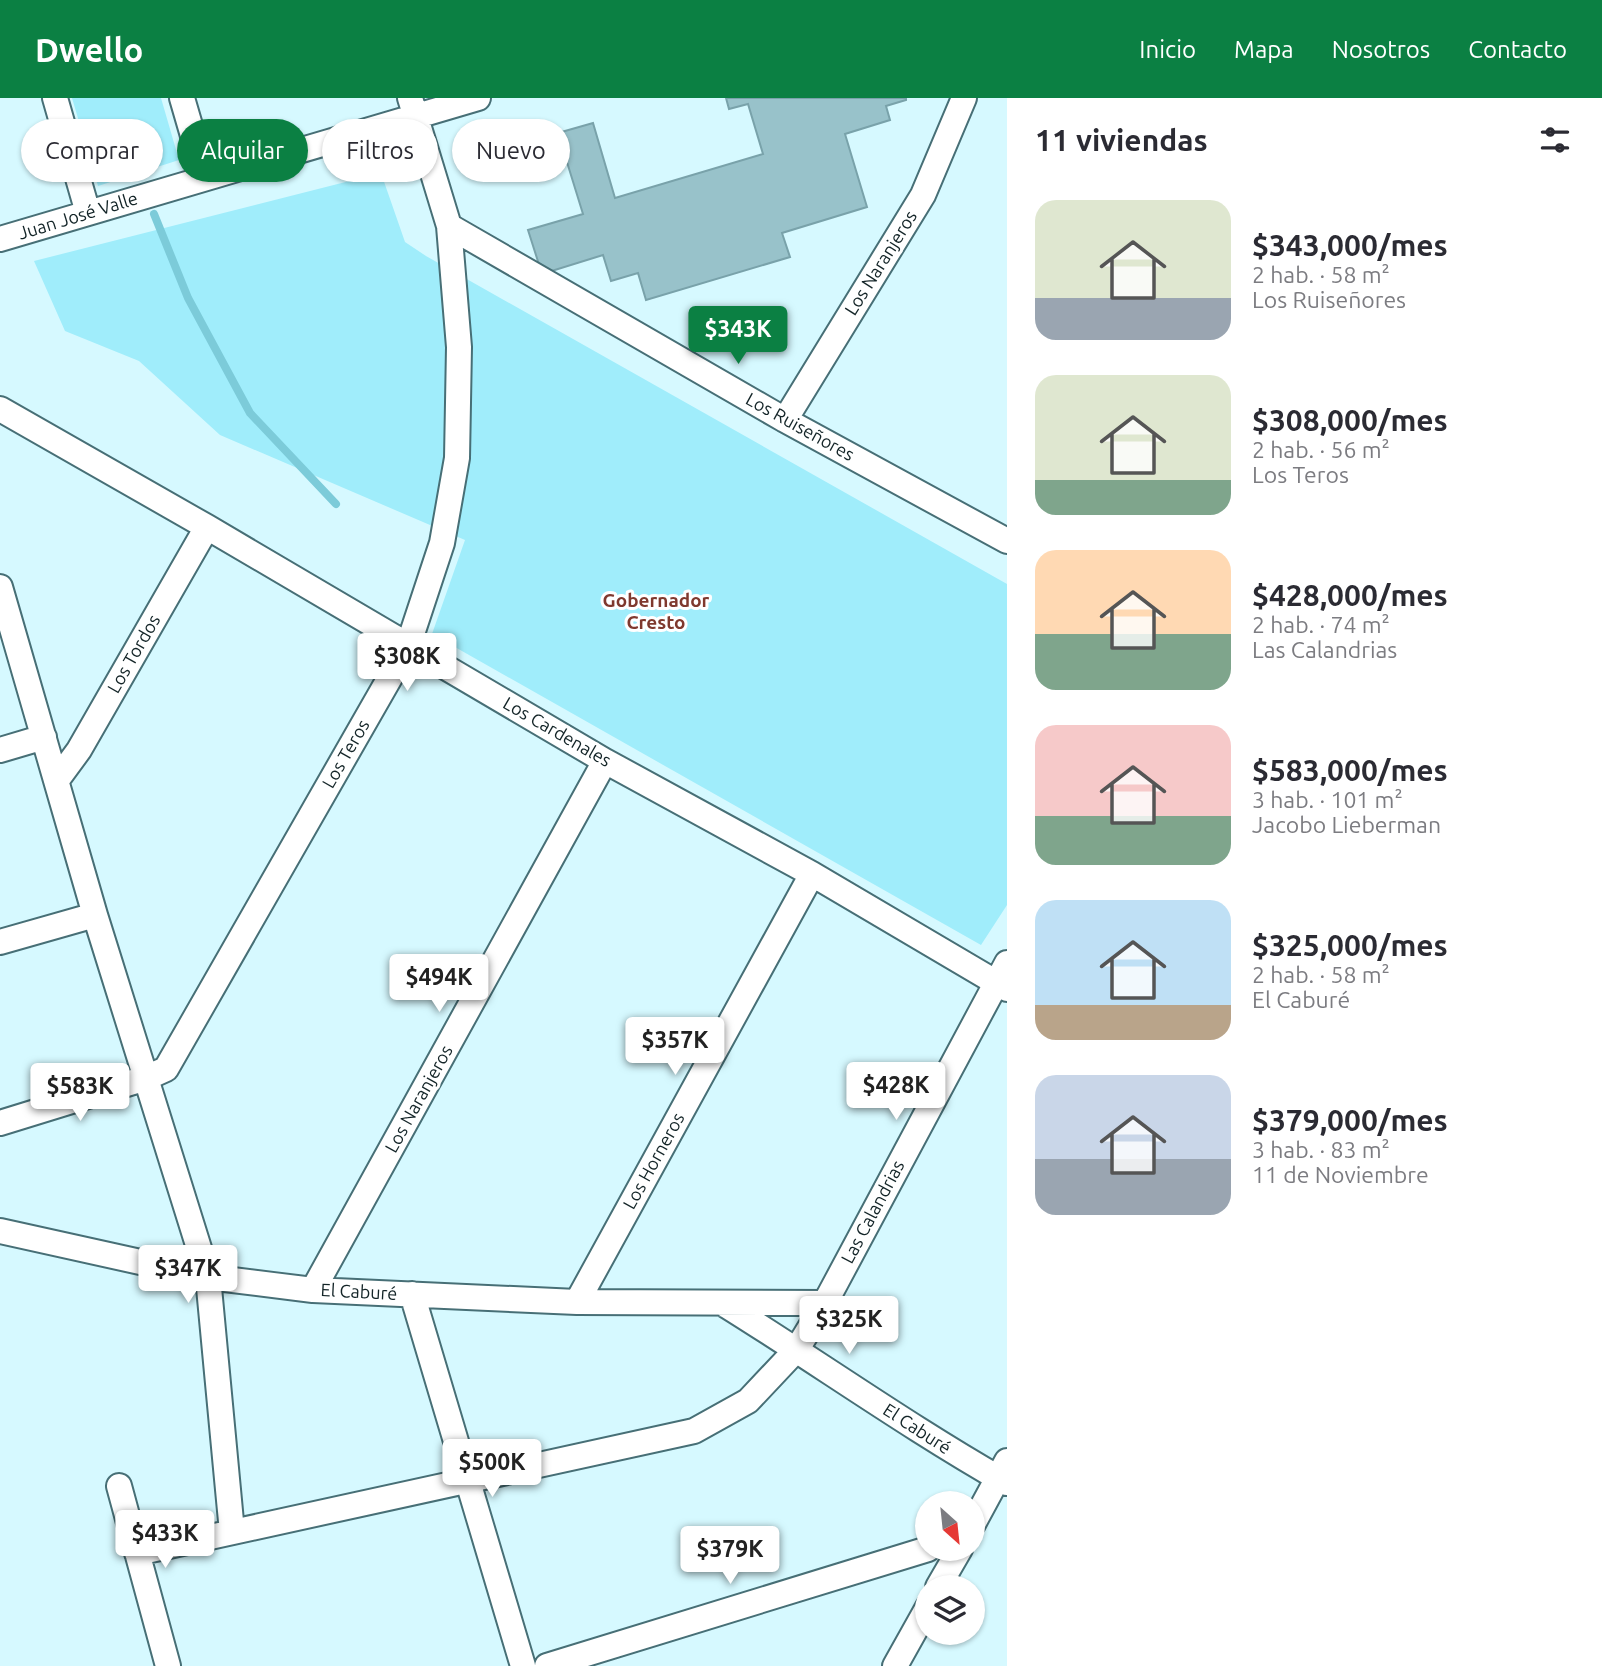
<!DOCTYPE html>
<html lang="es">
<head>
<meta charset="utf-8">
<style>
	body { margin:0; font-family:Ubuntu,sans-serif; background:#f2f2f3; color:#2b2b33; height:100vh; display:flex; flex-direction:column; font-size:26px; white-space:nowrap }
	* { box-sizing:border-box; margin:0 }
	p { font-size:23px; color:#7c7c81 }
	.icon { flex:none; width:38px; height:38px; fill:none; stroke:currentColor; stroke-width:2; stroke-linecap:round; stroke-linejoin:round }
	.map { position:relative; flex:1; overflow:hidden }
	.sheet { display:flex; flex-direction:column; background:#fff; width:595px }
	.sheet>* { flex:none }
	.guide { position:absolute; left:21px; top:21px; width:665px; height:63px; display:flex; gap:14px }
	.needle { width:46px; rotate:153deg }
	.controls { position:absolute; left:915px; top:1393px; display:grid; gap:14px }
	.controls a { display:grid; place-items:center; width:70px; height:70px; border-radius:50%; background:#fff; box-shadow:0 2px 5px #0004; font-size:35px }
	.price { position:absolute; translate:-50% -60px; padding:0 16px; border-radius:7px; background:#fff; color:#222; font-size:23px; line-height:46px; filter:drop-shadow(0 2px 4px #0008) }
	.price::after { content:''; position:absolute; left:50%; top:42px; width:21px; height:16px; margin-left:-10px; background:inherit; clip-path:polygon(0 0,100% 0,50% 100%) }
	.price.selected { background:#0b8043; color:#fff }
	ul { padding:0; list-style:none }
	li { display:flex; align-items:center; gap:21px; height:175px; padding:0 28px }
	li span { display:grid; place-items:center; flex:none; width:196px; height:140px; border-radius:21px; color:#555 }
	li>.icon { margin-inline-start:auto }
	span .icon { width:84px; height:84px; fill:#fffc; stroke-width:1 }
	li b { font-size:30px }
	h2 { display:flex; justify-content:space-between; align-items:center; height:84px; padding:0 28px; font-size:30px }
	.tag { padding:0 24px; border-radius:32px; background:#fff; box-shadow:0 2px 5px #0004; font-size:24px; line-height:63px }
	.tag.selected { background:#0b8043; color:#fff }
	header { display:flex; align-items:center; gap:42px; box-sizing:border-box; height:98px; padding:0 35px; background:#0b8043; color:#fff }
	header strong { font-size:33px }
	nav { display:flex; gap:38px; margin-inline-start:auto; font-size:24px }
	main { display:flex; flex:1; min-height:0 }
	.map>svg:first-child { display:block }
	.green { fill:#a0edfb }
	.lines { fill:none; stroke-linecap:round; stroke-linejoin:round }
	.stream { stroke:#7ccbd9; stroke-width:8 }
	.building { fill:#98c2ca; stroke:#79a2aa; stroke-width:2 }
	.minor-casing { stroke:#476f76; stroke-width:28 }
	.minor { stroke:#fff; stroke-width:24 }
	.labels { text-anchor:middle; stroke-width:6; stroke-linejoin:round; paint-order:stroke }
	.street-label { font-size:18px; fill:#132427; stroke:#fff }
	.neighbourhood-label { font-size:19px; font-weight:bold; fill:#7f392e; stroke:#fff }
</style>
</head>
<body>
<header>
<strong>Dwello</strong>
<nav><a>Inicio</a><a>Mapa</a><a>Nosotros</a><a>Contacto</a></nav>
</header>
<main>
<div class="map">
<svg width="1007" height="1568" viewBox="0 0 1007 1568">
	<rect width="100%" height="100%" fill="#d6f9ff"/>
	<path class="green" d="M72,0h89l18,62 -81,26z
		M381,75l24,69 21,14 581,328v321l-26,40 -549,-311 33,-94 -245,-105 -81,-74 -74,-30 -31,-70z"/>
	<g class="lines">
		<path class="stream" d="M154,116l34,84 62,115 86,91"/>
	</g>
	<path class="building" d="M726,0h180v2l-20,6 4,14 -45,14 22,73 -85,26 8,24 -144,43 -8,-27 -27,8 -8,-26 -61,19 -14,-44 55,-16 -25,-81 35,-10 22,75 148,-44 -15,-50 -19,5z"/>
	<g class="lines">
		<g class="minor-casing">
			<path id="minor" d="M55,0l33,115
				M182,0l23,79
				M449,128l336,194 222,121
				M0,141l478,-141
				M0,311l207,118 398,234 207,113 195,115
				M785,322l138,-225 41,-97
				M0,489l95,328 113,362 24,255
				M0,652l44,-13
				M57,682l22,-30 128,-223
				M0,844l95,-27
				M0,1025l146,-45 20,-9 242,-423 34,-103 15,-85 2,-111 -10,-121 -39,-128
				M0,1133l208,46 105,13 264,12 248,1
				M313,1192l292,-529
				M412,1196l111,372
				M577,1204l235,-428
				M724,1206c95,59 186,124 283,179
				M119,1388l49,180
				M973,1426l34,-63
				M137,1455l557,-122 54,-30 49,-52 28,-46 182,-340
				M938,1489l22,-38
				M547,1568l381,-117
				M895,1568l33,-59"/>
		</g>
		<use href="#minor" class="minor"/>
	</g>
	<g class="labels">
		<g class="street-label">
			<text transform="translate(78 118) rotate(-17)" y="6">Juan José Valle</text>
			<text transform="translate(881 165) rotate(-58)" y="6">Los Naranjeros</text>
			<text transform="translate(800 329) rotate(29)" y="6">Los Ruiseñores</text>
			<text transform="translate(134 556) rotate(-60)" y="6">Los Tordos</text>
			<text transform="translate(557 634) rotate(30)" y="6">Los Cardenales</text>
			<text transform="translate(346 656) rotate(-60)" y="6">Los Teros</text>
			<text transform="translate(419 1001) rotate(-61)" y="6">Los Naranjeros</text>
			<text transform="translate(654 1063) rotate(-61)" y="6">Los Horneros</text>
			<text transform="translate(873 1114) rotate(-62)" y="6">Las Calandrias</text>
			<text transform="translate(359 1194) rotate(3)" y="6">El Caburé</text>
			<text transform="translate(917 1331) rotate(33)" y="6">El Caburé</text>
		</g>
		<g class="neighbourhood-label">
			<text x="656" y="509">Gobernador<tspan x="656" dy="22">Cresto</tspan></text>
		</g>
	</g>
</svg>
<div class="controls">
<a><svg class="needle" viewBox="-14 -14 28 28"><path d="M0-13l5 13h-10z" fill="#e53935"/><path d="M0 13l5-13h-10z" fill="#7c7c81"/></svg></a>
<a><svg class="icon" aria-label="layers" viewBox="0 0 24 24"><path d="M12 4l9 5-9 5-9-5zM3 14l9 5 9-5"/></svg></a>
</div>
<b class="price selected" style="left:738px;top:268px">$343K</b>
<b class="price" style="left:407px;top:595px">$308K</b>
<b class="price" style="left:439px;top:916px">$494K</b>
<b class="price" style="left:675px;top:979px">$357K</b>
<b class="price" style="left:896px;top:1024px">$428K</b>
<b class="price" style="left:80px;top:1025px">$583K</b>
<b class="price" style="left:188px;top:1207px">$347K</b>
<b class="price" style="left:849px;top:1258px">$325K</b>
<b class="price" style="left:492px;top:1401px">$500K</b>
<b class="price" style="left:165px;top:1472px">$433K</b>
<b class="price" style="left:730px;top:1488px">$379K</b>
<div class="guide">
<a class="tag">Comprar</a>
<a class="tag selected">Alquilar</a>
<a class="tag">Filtros</a>
<a class="tag">Nuevo</a>
</div>
</div>
<section class="sheet">
<h2>11 viviendas<svg class="icon" aria-label="filters" viewBox="0 0 24 24"><path d="M4 7h16M4 17h16"/><circle cx="9" cy="7" r="2"/><circle cx="15" cy="17" r="2"/></svg></h2>
<ul>
<li><span style="background:linear-gradient(#dfe7d0 70%,#9aa5b1 0)"><svg class="icon" aria-label="home" viewBox="0 0 24 24"><path d="M3 11l9-7 9 7M6 9v11h12V9"/></svg></span><div><b>$343,000/mes</b><p>2 hab. · 58 m²</p><p>Los Ruiseñores</p></div></li>
<li><span style="background:linear-gradient(#dfe7d0 75%,#7fa58c 0)"><svg class="icon" aria-label="home" viewBox="0 0 24 24"><path d="M3 11l9-7 9 7M6 9v11h12V9"/></svg></span><div><b>$308,000/mes</b><p>2 hab. · 56 m²</p><p>Los Teros</p></div></li>
<li><span style="background:linear-gradient(#ffd9b3 60%,#7fa58c 0)"><svg class="icon" aria-label="home" viewBox="0 0 24 24"><path d="M3 11l9-7 9 7M6 9v11h12V9"/></svg></span><div><b>$428,000/mes</b><p>2 hab. · 74 m²</p><p>Las Calandrias</p></div></li>
<li><span style="background:linear-gradient(#f6c9c9 65%,#7fa58c 0)"><svg class="icon" aria-label="home" viewBox="0 0 24 24"><path d="M3 11l9-7 9 7M6 9v11h12V9"/></svg></span><div><b>$583,000/mes</b><p>3 hab. · 101 m²</p><p>Jacobo Lieberman</p></div></li>
<li><span style="background:linear-gradient(#bfe0f5 75%,#b9a48a 0)"><svg class="icon" aria-label="home" viewBox="0 0 24 24"><path d="M3 11l9-7 9 7M6 9v11h12V9"/></svg></span><div><b>$325,000/mes</b><p>2 hab. · 58 m²</p><p>El Caburé</p></div></li>
<li><span style="background:linear-gradient(#c9d6e8 60%,#9aa5b1 0)"><svg class="icon" aria-label="home" viewBox="0 0 24 24"><path d="M3 11l9-7 9 7M6 9v11h12V9"/></svg></span><div><b>$379,000/mes</b><p>3 hab. · 83 m²</p><p>11 de Noviembre</p></div></li>
</ul>
</section>
</main>
</body>
</html>
